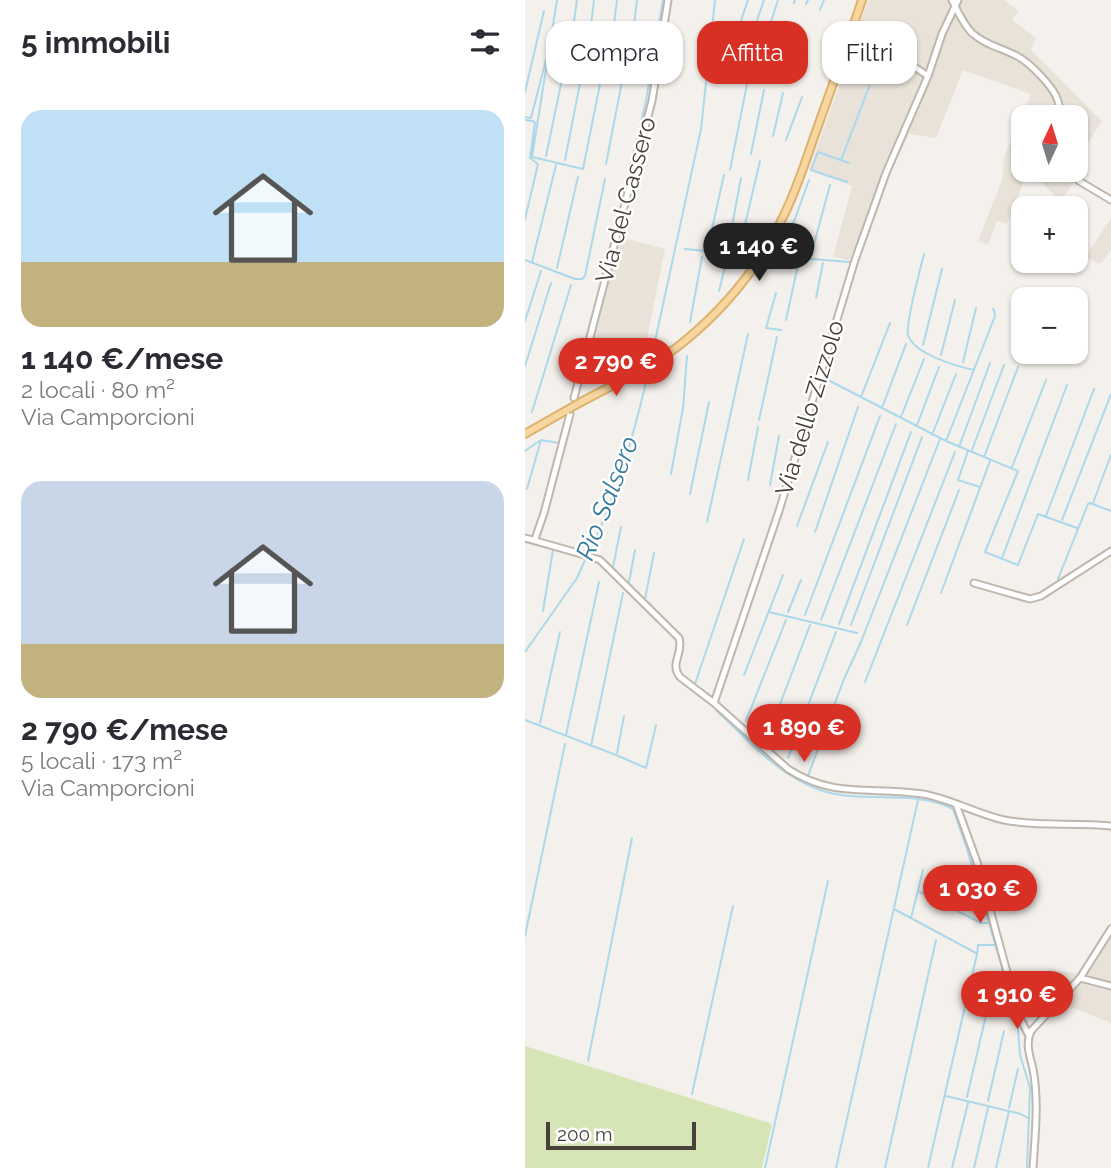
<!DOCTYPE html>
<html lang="it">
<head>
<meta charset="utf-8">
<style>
	body { margin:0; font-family:Raleway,sans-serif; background:#f2f2f3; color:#2b2b33; height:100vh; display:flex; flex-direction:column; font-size:26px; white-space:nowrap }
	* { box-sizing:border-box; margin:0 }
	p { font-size:23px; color:#7c7c81 }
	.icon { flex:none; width:38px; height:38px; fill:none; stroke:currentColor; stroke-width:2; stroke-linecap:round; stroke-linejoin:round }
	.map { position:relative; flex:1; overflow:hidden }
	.drawer { display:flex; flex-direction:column; background:#fff; width:525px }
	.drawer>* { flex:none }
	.guide { position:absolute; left:21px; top:21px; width:458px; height:63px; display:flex; gap:14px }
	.needle { width:46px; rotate:4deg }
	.fabs { position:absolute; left:486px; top:105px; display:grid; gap:14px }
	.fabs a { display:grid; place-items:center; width:77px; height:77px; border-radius:14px; background:#fff; box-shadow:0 2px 5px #0004; font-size:35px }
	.scale { position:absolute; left:21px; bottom:18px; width:150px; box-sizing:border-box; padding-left:7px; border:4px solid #484139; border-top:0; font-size:19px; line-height:24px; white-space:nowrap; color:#484139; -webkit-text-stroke:5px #fff; paint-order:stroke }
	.price { position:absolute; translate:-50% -60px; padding:0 16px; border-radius:24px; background:#d93025; color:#fff; font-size:23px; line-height:46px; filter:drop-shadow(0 2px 4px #0008) }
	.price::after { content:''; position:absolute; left:50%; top:42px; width:21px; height:16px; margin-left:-10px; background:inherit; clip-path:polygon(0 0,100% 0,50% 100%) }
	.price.current { background:#222; color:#fff }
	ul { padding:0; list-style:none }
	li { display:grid; align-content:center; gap:14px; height:371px; padding:0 21px }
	li span { display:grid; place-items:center; height:217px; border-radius:21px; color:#555 }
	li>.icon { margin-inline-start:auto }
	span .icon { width:126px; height:126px; fill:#fffc; stroke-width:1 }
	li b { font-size:30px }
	h2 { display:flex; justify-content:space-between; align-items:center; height:84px; padding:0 21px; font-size:30px }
	.pill { padding:0 24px; border-radius:21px; background:#fff; box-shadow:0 2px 5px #0004; font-size:24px; line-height:63px }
	.pill.current { background:#d93025; color:#fff }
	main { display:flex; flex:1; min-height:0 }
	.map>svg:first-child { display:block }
	.residential { fill:#e8e2d9; fill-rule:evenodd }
	.grass { fill:#d5e5b6 }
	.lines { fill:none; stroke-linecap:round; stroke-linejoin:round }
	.stream { stroke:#acd8ec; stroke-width:2 }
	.minor-casing { stroke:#bfb7ae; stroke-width:9 }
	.major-casing { stroke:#ddb270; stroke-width:10 }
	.minor { stroke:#fff; stroke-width:5 }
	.major { stroke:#f8d6a0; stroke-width:6 }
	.major-bridge-casing { stroke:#ddb270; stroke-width:10; stroke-linecap:butt }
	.major-bridge { stroke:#f8d6a0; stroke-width:6 }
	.labels { text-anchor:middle; stroke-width:5; stroke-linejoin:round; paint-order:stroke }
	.street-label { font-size:24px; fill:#484139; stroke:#fff }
	.water-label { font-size:26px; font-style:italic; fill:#347b9e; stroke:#fff }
</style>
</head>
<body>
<main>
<section class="drawer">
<h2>5 immobili<svg class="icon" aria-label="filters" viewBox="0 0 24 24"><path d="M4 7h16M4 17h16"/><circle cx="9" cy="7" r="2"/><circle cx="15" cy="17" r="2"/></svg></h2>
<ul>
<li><span style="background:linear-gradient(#bfe0f5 70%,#c2b280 0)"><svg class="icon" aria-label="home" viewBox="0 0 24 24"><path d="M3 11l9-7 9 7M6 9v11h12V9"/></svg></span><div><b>1 140 €/mese</b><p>2 locali · 80 m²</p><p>Via Camporcioni</p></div></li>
<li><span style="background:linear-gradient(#c9d6e8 75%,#c2b280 0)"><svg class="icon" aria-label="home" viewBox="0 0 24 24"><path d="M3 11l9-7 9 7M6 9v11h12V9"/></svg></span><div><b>2 790 €/mese</b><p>5 locali · 173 m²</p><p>Via Camporcioni</p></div></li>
</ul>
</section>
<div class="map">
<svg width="586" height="1168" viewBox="0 0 586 1168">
	<rect width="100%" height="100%" fill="#f4f0eb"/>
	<path class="residential" d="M343,0h136l15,11 -7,9 24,18 -5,12 71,71 -21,33 -7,28 -14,19 -19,-19 -17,-1 -17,43 -10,-3 -9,24 -10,-4 24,-61 2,-23 27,-63 -68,-24 -27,68 -27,-4 -60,126 -16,-3 19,-71 -43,-16 37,-103zM499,117h52v53h-52z
		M586,218v32l-10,13h-4l-11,-7z
		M88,235l52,14 -21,104 -58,-13z
		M586,933v90l-38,-15 -34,-21 10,-18 34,6z"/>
	<path class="grass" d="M0,1046l247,78 -10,44h-237z"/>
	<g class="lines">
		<path class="stream" d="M32,0l-25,157 51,12 22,-110
			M269,3l1,-3
			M281,4l2,-4
			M295,10l4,-10
			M25,54l102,12
			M44,55l8,-55
			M85,56l7,-56
			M62,57l7,-57
			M105,58l7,-58
			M199,71l24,-71
			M214,73l25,-73
			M228,79l25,-79
			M0,92l19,-81
			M0,117l6,1 15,-58
			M0,120l8,1 2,2 -5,35 8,6 -13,55
			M248,136l10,-43
			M261,140l16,-43
			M226,154l13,-64
			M21,156l19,-91
			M40,160l18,-92
			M316,160l31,-81
			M81,164l18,-93
			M106,164l15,-63 17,-101
			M205,170l17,-86
			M322,182l-36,-12 7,-18 31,11
			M160,249l61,6
			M182,251l17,-76
			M202,253l14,-75
			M213,254l22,-93
			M399,254c-3,13 -19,70 -16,81 6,19 48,31 66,35
			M250,255l20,-36 14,-39
			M286,255l19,-70
			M249,256l76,6
			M0,260l50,19h7l3,-3 20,-97
			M7,262l24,-97
			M32,268l21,-91
			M194,291l7,-28
			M251,293l-10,35 15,2
			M291,298l7,-35
			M261,320l12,-55
			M0,321l16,-50
			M165,322l12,-65
			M398,345l19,-76
			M416,355l14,-55
			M126,360l50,-231 14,-129
			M438,362l13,-54
			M0,366l26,-83
			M303,380l118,61 72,30 -33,81 33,13 20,-51 39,14
			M336,397l29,-74
			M357,408l24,-64
			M7,412l39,-127
			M376,417l23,-58
			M234,420l18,-83
			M392,425l22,-58
			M407,435l24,-61
			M421,441l49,-125 -1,-6 -1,-1
			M434,447l31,-84
			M447,450l32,-85
			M0,451l16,-11 18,3
			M443,451l-10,29 22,7
			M459,457l34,-90
			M487,467l34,-87
			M146,474l12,-66 4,-52
			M223,480l10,-53
			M245,485l9,-49
			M2,489l14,-49
			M165,494l19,-92
			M568,503l18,-48
			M521,516l48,-127
			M537,520l49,-126
			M182,522l41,-188
			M272,526l31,-84
			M290,532l43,-125
			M64,553c28,-58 46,-121 60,-184
			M572,557l14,-10
			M477,558l65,-173
			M88,567l8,-40
			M533,579l30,-75 2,-1 21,8
			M104,582l6,-32
			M416,593l49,-132
			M120,599l9,-46
			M18,611l10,-61
			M244,612l88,21
			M263,612l13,-32
			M280,615l75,-199
			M296,620l75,-196
			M314,624l72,-192
			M326,625l71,-188
			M382,625l52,-135
			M0,652l52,-74 9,-20
			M219,675l39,-100
			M340,682l90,-230
			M170,684l49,-145
			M192,711c31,29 62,65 103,79 43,15 93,-2 133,19l14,40 50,169 3,37 10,33 -3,80
			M0,720l91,35 30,13 10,-43
			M221,721l40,-101
			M15,723l20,-91
			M41,735l33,-153
			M243,736l42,-111
			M66,746l32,-153
			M92,753l7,-37
			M263,758l48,-126
			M283,776l36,-97 17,-37 79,-203
			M393,891l63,32h8
			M369,909l82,44
			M386,918l12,-48
			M0,936l40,-192
			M63,1061l44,-223
			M167,1094l41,-188
			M421,1096l75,18 7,4
			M442,1097l25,-108
			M463,1101l16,-70
			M484,1108l9,-39
			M240,1168l63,-287
			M311,1168l82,-368
			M360,1168l51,-228
			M403,1168l49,-214 1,-9h16
			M427,1168l16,-65
			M449,1168l14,-60
			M471,1168l13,-57"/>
		<g class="minor-casing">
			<path id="minor" d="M427,0c6,12 11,24 20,33 13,12 30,15 45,23 13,7 37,31 41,45 2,5 1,10 1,16
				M358,46l45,30
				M544,170l10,11 32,19
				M49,398l78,-297 16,-101
				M0,538l60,17 15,5 79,78c5,16 -10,25 1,39l34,26 74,66c46,30 85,17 135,25 28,5 54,20 81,26 34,7 72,2 107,6
				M10,539l9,-26 26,-99
				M449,583l56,16 11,-3 70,-45
				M189,703l65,-192 76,-251 31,-87 42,-97 14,-42 16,-34
				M431,804l21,58 42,154 10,20
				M555,978l31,8
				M508,1168c2,-32 6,-67 0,-99 -3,-13 -8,-25 -2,-38l49,-53 31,-49"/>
		</g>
		<g class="major-casing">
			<path id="major" d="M56,402c35,-19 74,-36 105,-62 41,-34 75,-76 98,-125 14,-28 23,-59 34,-89 15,-42 30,-84 44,-126
				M0,434l42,-24"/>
		</g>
		<use href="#minor" class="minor"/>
		<use href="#major" class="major"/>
		<g class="major-bridge-casing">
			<path id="major-bridge" d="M42,410l14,-8"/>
		</g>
		<use href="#major-bridge" class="major-bridge"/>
	</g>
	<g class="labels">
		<g class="street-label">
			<text transform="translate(101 200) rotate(-75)" y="8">Via del Cassero</text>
			<text transform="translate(285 408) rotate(-73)" y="8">Via dello Zizzolo</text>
		</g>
		<g class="water-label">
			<text transform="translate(82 498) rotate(-69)" y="9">Rio Salsero</text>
		</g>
	</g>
</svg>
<div class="fabs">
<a><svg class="needle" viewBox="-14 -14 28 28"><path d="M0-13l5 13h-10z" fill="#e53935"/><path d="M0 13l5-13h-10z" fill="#7c7c81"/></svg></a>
<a>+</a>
<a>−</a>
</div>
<div class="scale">200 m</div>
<b class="price current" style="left:234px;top:283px">1 140 €</b>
<b class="price" style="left:91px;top:398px">2 790 €</b>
<b class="price" style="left:279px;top:764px">1 890 €</b>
<b class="price" style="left:455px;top:925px">1 030 €</b>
<b class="price" style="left:492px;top:1031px">1 910 €</b>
<div class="guide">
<a class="pill">Compra</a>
<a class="pill current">Affitta</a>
<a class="pill">Filtri</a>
</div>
</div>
</main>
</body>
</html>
